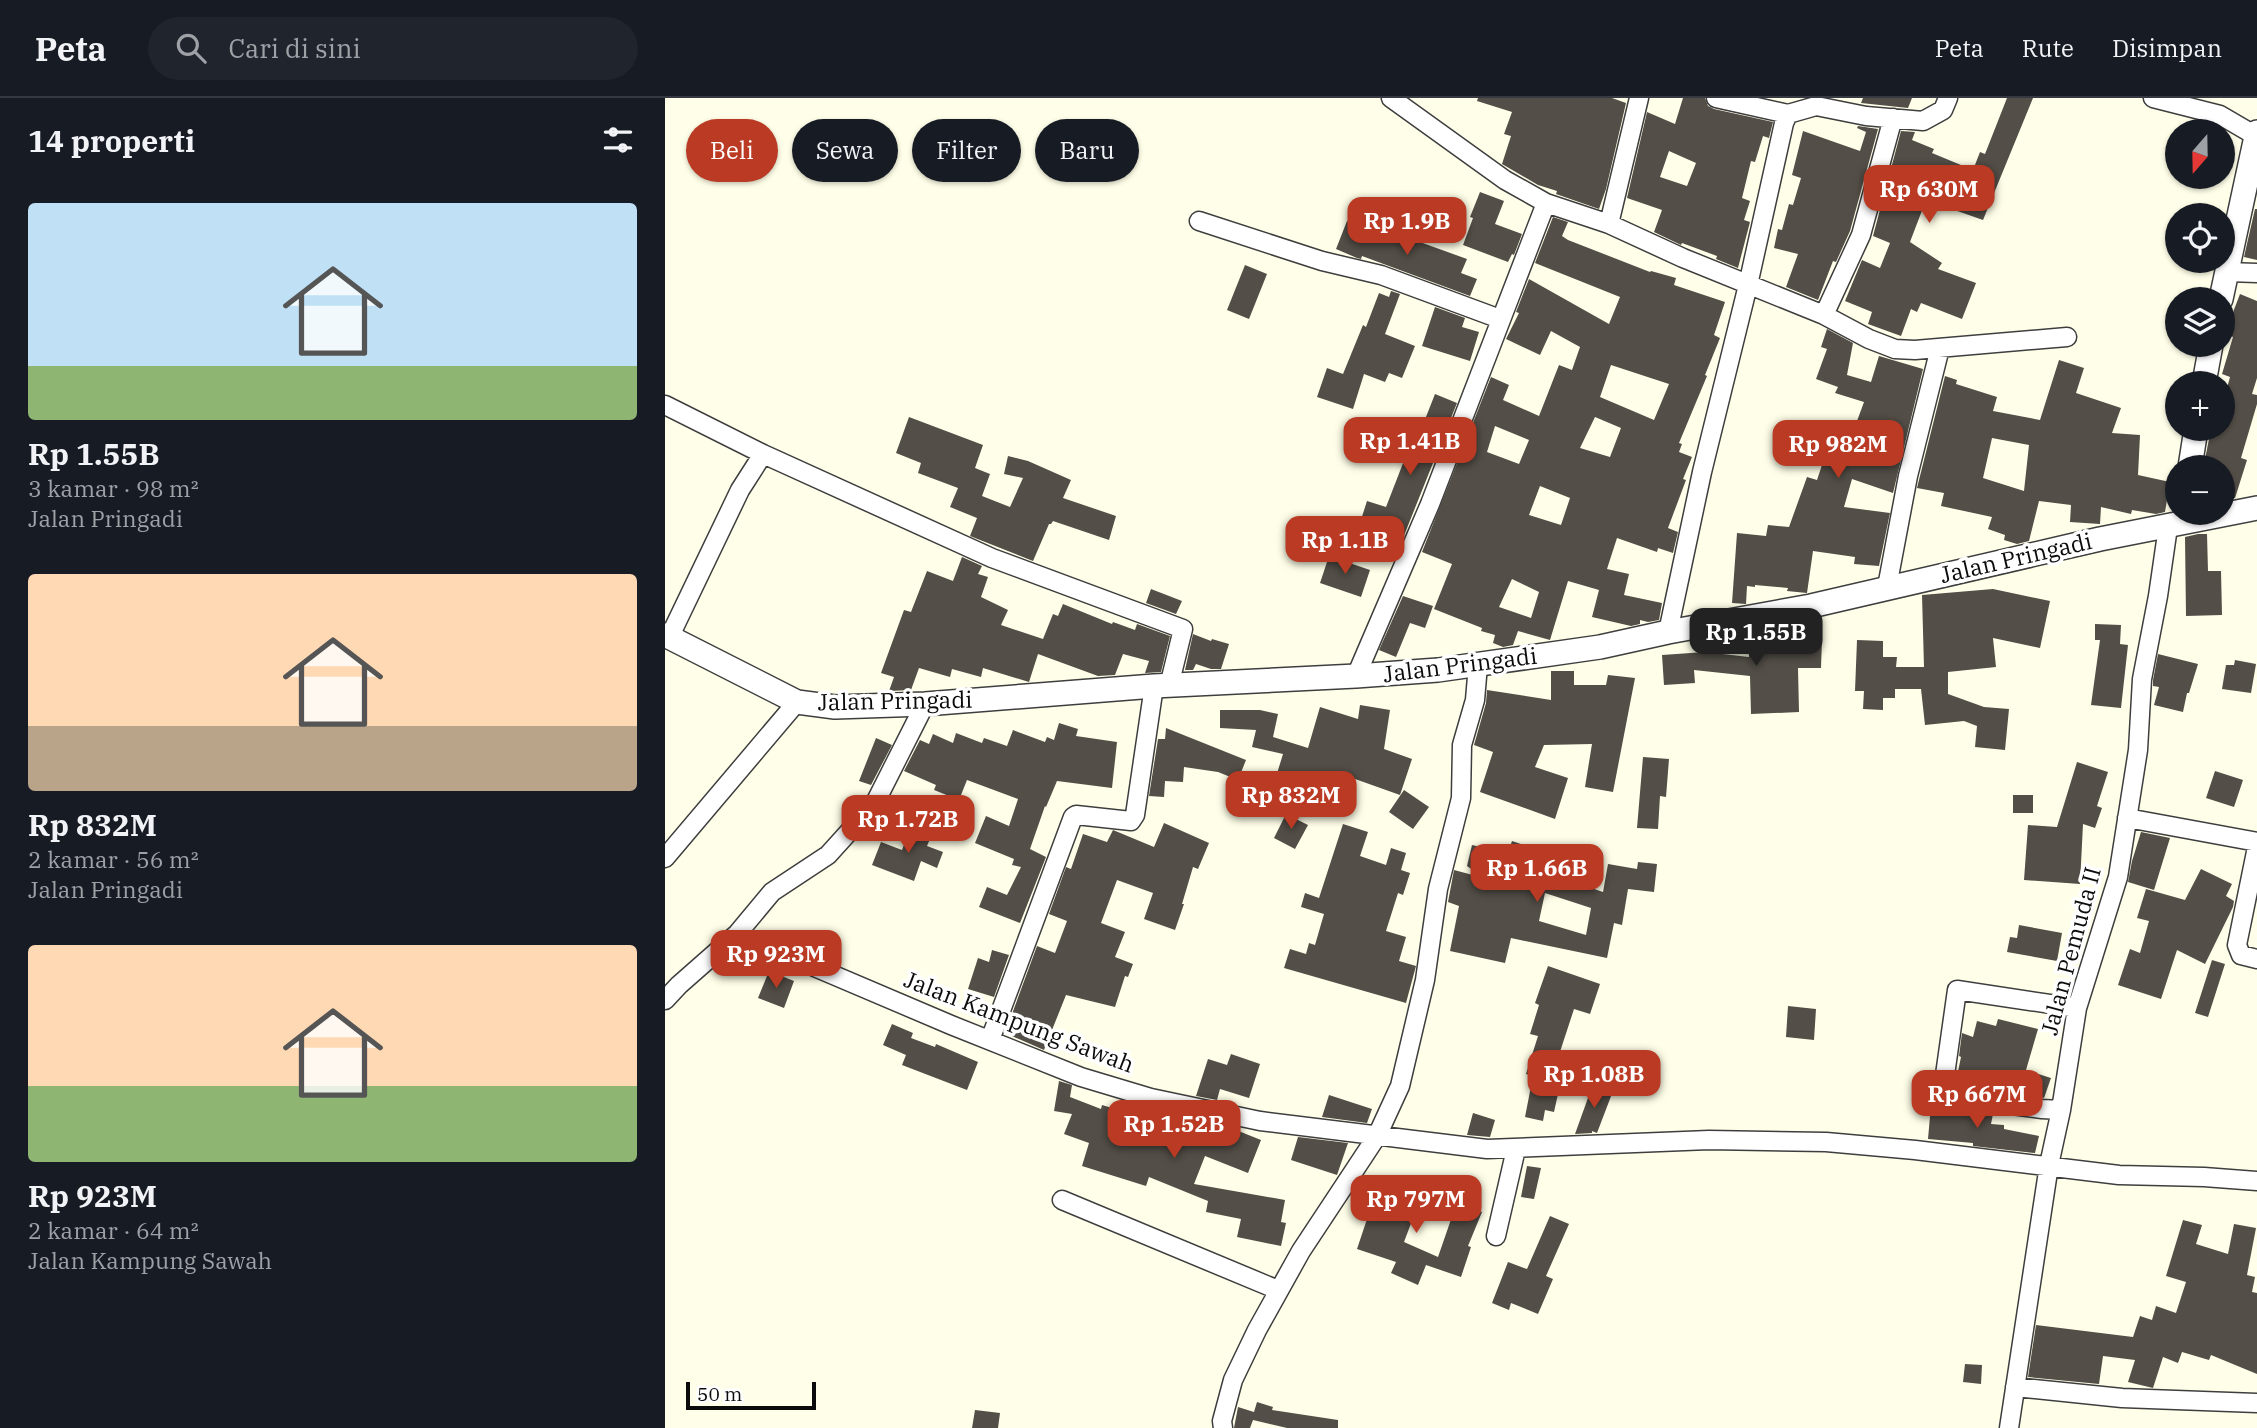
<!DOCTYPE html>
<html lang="id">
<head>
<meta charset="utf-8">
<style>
	body { margin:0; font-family:"IBM Plex Serif",serif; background:#20242c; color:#f1f3f6; height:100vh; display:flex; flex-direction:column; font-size:26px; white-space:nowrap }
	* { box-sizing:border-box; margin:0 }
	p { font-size:23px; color:#9ea1a6 }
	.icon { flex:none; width:38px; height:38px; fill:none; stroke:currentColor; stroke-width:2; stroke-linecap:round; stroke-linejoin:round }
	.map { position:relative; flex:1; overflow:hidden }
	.sheet { display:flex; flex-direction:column; background:#171b24; width:665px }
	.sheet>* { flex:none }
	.top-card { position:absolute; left:21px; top:21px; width:665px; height:63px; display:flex; gap:14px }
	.needle { width:46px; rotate:200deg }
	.controls { position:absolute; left:1500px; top:21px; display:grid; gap:14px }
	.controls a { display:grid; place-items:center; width:70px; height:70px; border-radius:50%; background:#171b24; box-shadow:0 2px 5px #0004; font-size:35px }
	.scale { position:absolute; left:21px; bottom:18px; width:130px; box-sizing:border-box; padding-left:7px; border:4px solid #0b0b0b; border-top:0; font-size:19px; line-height:24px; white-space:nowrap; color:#0b0b0b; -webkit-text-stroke:5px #fff; paint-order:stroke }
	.price { position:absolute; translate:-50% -60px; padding:0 16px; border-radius:14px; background:#ba3a24; color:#fff; font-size:23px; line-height:46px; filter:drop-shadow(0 2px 4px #0008) }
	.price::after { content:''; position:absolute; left:50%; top:42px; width:21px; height:16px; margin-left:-10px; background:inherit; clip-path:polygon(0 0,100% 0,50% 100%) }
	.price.current { background:#222; color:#fff }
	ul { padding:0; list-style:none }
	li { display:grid; align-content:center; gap:14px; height:371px; padding:0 28px }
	li span { display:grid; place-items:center; height:217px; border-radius:7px; color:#555 }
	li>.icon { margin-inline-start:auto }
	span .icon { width:126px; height:126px; fill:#fffc; stroke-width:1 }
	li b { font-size:30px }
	h2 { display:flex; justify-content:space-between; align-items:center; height:84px; padding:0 28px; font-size:30px }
	.pill { padding:0 24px; border-radius:32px; background:#171b24; box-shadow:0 2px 5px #0004; font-size:24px; line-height:63px }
	.pill.current { background:#ba3a24; color:#fff }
	header { display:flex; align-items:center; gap:42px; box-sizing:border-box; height:98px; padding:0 35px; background:#171b24; border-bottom:2px solid #363941 }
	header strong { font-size:33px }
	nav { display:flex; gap:38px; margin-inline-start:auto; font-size:24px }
	.search { width:490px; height:63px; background:#20242c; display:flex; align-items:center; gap:18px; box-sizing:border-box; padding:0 24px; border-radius:38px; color:#9ea1a6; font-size:26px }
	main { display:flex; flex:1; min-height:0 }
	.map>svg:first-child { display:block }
	.building { fill:#534e47; fill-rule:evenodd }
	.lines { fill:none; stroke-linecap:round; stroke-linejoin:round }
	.minor-casing { stroke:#3e3e3e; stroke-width:21 }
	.tertiary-casing { stroke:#3e3e3e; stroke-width:26 }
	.minor { stroke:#fff; stroke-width:18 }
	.tertiary { stroke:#fff; stroke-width:23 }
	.labels { text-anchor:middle; stroke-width:7; stroke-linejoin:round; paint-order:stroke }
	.street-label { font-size:23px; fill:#0b0b0b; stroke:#fff }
</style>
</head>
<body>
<header>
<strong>Peta</strong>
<div class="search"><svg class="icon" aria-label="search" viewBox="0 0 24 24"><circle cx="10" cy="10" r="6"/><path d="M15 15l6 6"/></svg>Cari di sini</div>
<nav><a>Peta</a><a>Rute</a><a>Disimpan</a></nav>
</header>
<main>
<section class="sheet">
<h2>14 properti<svg class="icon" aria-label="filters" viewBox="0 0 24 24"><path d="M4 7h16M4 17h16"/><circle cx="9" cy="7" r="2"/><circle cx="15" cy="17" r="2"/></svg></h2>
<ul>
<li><span style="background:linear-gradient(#bfe0f5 75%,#8fb573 0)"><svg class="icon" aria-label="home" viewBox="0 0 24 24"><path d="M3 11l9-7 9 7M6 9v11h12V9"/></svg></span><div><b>Rp 1.55B</b><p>3 kamar · 98 m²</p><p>Jalan Pringadi</p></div></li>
<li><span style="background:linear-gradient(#ffd9b3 70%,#b9a48a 0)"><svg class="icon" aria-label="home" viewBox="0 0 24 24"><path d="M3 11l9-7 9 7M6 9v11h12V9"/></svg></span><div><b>Rp 832M</b><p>2 kamar · 56 m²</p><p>Jalan Pringadi</p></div></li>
<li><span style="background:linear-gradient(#ffd9b3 65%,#8fb573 0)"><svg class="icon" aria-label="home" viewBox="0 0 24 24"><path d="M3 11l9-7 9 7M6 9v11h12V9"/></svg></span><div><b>Rp 923M</b><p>2 kamar · 64 m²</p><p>Jalan Kampung Sawah</p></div></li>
</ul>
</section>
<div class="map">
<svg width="1592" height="1330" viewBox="0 0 1592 1330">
	<rect width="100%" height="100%" fill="#ffffe9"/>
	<path class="building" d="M813,0h134l14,5 -20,86 -7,20 -43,-15 1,-3 -19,-6 -36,-21 9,-28 -7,-2 8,-22 -35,-11z
		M1018,0h22l3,8 6,3 59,13 -4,16 -6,-2 -8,26 -4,-1 -9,37 8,3 -6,19 6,2 -12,46 -22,-9 1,-3 -35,-13 -1,2 -27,-13 8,-22 -35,-12 20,-86 28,12zM1004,53l27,12 -9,23 -27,-9z
		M1198,0h49l-4,10 -47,-5z
		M1342,0h26l-50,122 -57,-20 -16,42 32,21 -4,6 38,14 -14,36 -41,-16 -4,9 -6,-3 -10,27 -33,-12 4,-12 -27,-11 17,-41 18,8 10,-25 -17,-7 28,-105 14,1 -3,8 22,9 -2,4 41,17 7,-18 5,2z
		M1193,28l20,3 -28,102 -14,31 -3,-1 -15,39 -32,-13 12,-33 -24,-6 4,-19 4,1 7,-26 4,1 8,-27 -9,-3 11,-44 57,20 6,-19 -9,-4z
		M815,94l24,9 -9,23 27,10 -8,21 -2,-1 -4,8 -45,-17 10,-27 -3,-1z
		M1590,111h2v51l-13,-3z
		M888,119l15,5 -6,14 6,4 82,32 1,-1 25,7 -2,7 51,17 -11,33 6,3 -15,37 2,1 -28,67 3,1 -3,8 13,5 -9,22 3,1 -18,48 10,4 -5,21 -15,-5 -1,4 -40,-14 -10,31 22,5 -5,21 38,8 -3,17 -11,2 -8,-2v4l-9,2 -39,-9 7,-27 -31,-9 -18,59 -32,-9 -5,14 -10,2 -10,-4 2,-8 -14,-4 1,-3 -48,-19 18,-45 -30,-12 69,-175 18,8 -6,15 36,16 20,-51 13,5 8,-23 -29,-16 -11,24 -34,-16 13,-26 -3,-1 13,-33 80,45 11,-27 -85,-34zM946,267l58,19 -15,36 -54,-23zM930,319l26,11 -11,29 -30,-9zM830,328l34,14 -10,24 -32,-12zM875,388l30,12 -9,27 -32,-10zM847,481l27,13 -8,26 -32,-11z
		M682,123l32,12 2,-5 86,31 -6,14 16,6 -7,17 -108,-40 -1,3 -4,-1 -21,-9z
		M580,167l22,9 -18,45 -22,-9z
		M726,193l9,3 -15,40 30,12 -13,32 -13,-5 -4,9 -21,-8 -11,35 -36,-12 10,-29 16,6 20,-49 3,2 13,-34 10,4z
		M1575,196l17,7v77l-5,16 5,1v9l-16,54 6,2 -12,38 -8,2 -4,-2v-31h-12l2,-6 -8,-2 6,-30h12v-26l7,-26 -8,-3 11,-37 -8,-4z
		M770,209l30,11 -3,9 17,5 -9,29 -48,-15z
		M1162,231l26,14 -6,32 24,7 8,-26 44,13 -30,124 -41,-14 -8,28 46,6 -11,53 -25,-2 1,-7 -42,-6 -6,42 -20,-2 1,-3 -33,-3v2l-8,-1 -1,18 -14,-1 5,-70 29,3 2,-11 21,2 18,-50 10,3 18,-54 18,6 11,-30 -29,-9 3,-6 -22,-8 11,-30 -6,-2z
		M1394,262l25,8 -8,25 45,15 -9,25 28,2 -2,40 32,7 -5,30 -9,2 -24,-4 -1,4 -30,-7 -1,17 -30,-2 1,-17 -32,-4 -10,40 -12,3 -13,-4 1,-5 -17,-6 4,-12 -51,-11 3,-13 -27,-5 28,-112 12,4 -1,4 41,13 -4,14 47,9zM1327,340l37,7 -5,46 -41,-13z
		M770,296l22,9 -56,140 -43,-14 9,-28 19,6 21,-54 4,2z
		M244,319l74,28 -8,23 15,6 -8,22 28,11 13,-29 -19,-4 4,-18 20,5 43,19 -8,18 53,18 -7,24 -56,-19 -2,3h-2l-16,37 -63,-25 7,-18 -27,-11 8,-19 -40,-15 3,-10 -25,-10z
		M1533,436h9l1,37h13l1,44 -36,1 -1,-79z
		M664,458l41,14 -9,27 -41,-14z
		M297,459l20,9 -4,8 10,3 -7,20 27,13 -7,15 42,14 10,-25 5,2 5,-12 49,20 1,-2 22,8 2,-6 33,12 -9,36 -16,1 4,-12 -26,-7 -8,21 -17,1 -60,-22 -9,28 -46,-14 -2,9 -29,-8 -2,8 -31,-9 -8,22 -22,1 5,-14 -13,-4 23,-63 7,2 16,-41 26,10z
		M486,491l31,12 -6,13 -30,-11z
		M1328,491l57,12 -10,47 -47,-10 3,29 -48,5v22l36,13 25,2 -4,41 -30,-3 2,-21 -13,-5 -39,4 -4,-36h-26v9h-12v12l-20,-1 1,-18h-9l2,-51 26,1v16h14l-1,10h28l-2,-72z
		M738,498l30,10 -8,22 -15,-5 -14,34 -17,-7z
		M1131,525l1,16h25l-1,29h-23l1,44 -48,2 -1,-38 -56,-6 1,13 -31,2 -2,-30 43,-3 44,5v-18l21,-1v-10z
		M1430,526l26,1 -1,19 8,1 -7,63 -30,-3 9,-65h-5z
		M528,536l18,7 1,-2 17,5 -8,25h-10l-15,-5 -3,6h-8z
		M1493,556l40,10 -9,29h-2l-4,19 -29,-7 5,-18 -6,-1v-6z
		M1570,562l21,4 -5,29 -29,-4 4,-24h8z
		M886,573h23v14h32l2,-10 27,3 -22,114 -28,-5 7,-43 -48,1 -9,22 33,11 -13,41 -75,-27 13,-40 -19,-7 12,-42 1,-13 64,10z
		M695,607l30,5 -6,39 28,10 -12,36 -59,-21 -4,12 -29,-9 -4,12 -29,-9 8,-26 -31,-7 4,-17 -36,-2v-18h40l18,4 -5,23 35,11 12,-41 38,12z
		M394,625l19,6 -2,7 41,6 -5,46 -55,-7 -11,26 -1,-1 -15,43 16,8 -26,66 -41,-16 8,-20 20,8 14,-28 -9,-2 2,-6 -39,-16 11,-27 23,10 9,-27 -51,-19 -8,20 -25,-10 2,-5 -32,-14 16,-31 9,4 4,-10 20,9 3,-10 26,10 2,-5 23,8 6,-16 32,12 2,-5 7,3z
		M501,630l80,32 -8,20 -20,-8 -34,-5 -1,15 -18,-1 -1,16 -15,-1 9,-57h7z
		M211,640l16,7 -21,40 -12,-4z
		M978,659l26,2 -3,38 -6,-1 -2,33 -21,-1z
		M1412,664l31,10 -11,34 5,2 -7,20 -12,-4 -3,60 -56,-4 4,-55 29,2z
		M1550,673l28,9 -9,27 -28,-9z
		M739,692l25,17 -16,22 -24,-17z
		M1348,697h20v18h-20z
		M621,716l22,11 -13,24 -21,-11z
		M499,725l45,20 -11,26 -5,-2 -11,37h2l-9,26 -31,-11 9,-26 -36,-13 -16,43 24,9 -10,25 18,7 -5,13 -3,-1 -10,31 -49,-12 -22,55 -39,-17 32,-87 18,7 12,-32 -18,-7 17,-47 5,2 12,-35 24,8 6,-12 41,17z
		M678,726l25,8 -8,24 26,9 5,-17 15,5 -5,17 9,3 -7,22 -5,-2 -12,38 20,6 -7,24 17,5 -10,37 -122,-35 6,-19 16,5 3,-11 6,2 9,-31 -23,-7 4,-14 14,5z
		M246,728l21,8 -5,12 16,6 -6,16 -16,-7 -7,20 -42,-16 9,-23 21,8z
		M1476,734l29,6 -16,52 -26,-8 4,-21z
		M847,743l41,14 -6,18 56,19 5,-28 29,5 1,-7 19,2 -3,28 -26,-3 -6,36 -8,-2 -7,35 -96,-20 -6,25 -55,-12 9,-45 -11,-4 6,-32 30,8 -17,-12 5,-21 36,8zM880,795l46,15 -5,27 -47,-14z
		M1536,771l31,15 -6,12 8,5 -1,6 -28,57 -28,-14 -16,49 -43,-14 12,-36 10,4 9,-32 -12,-3 9,-29 39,11z
		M1354,827l43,8 -5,28 -50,-9 3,-15 7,1z
		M327,852l17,5 -15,42 -26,-8 10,-31 11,4z
		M1547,862l13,4 -17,53 -13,-4z
		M883,868l52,18 -10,30 -16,-5 -17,52 7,2 -6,21 2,1 -6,27 -9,-2 -2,11 -18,-4 8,-41 -7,-2 12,-38 -8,-2 9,-29 -4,-2z
		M104,873l25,10 -10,27 -26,-10z
		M1123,908l28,3 -2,31 -28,-3z
		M1333,921l40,10 -12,41 25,8 -7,20 -51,-16 -3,9 -35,-5 6,-29 -2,-1 3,-23 11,4 4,-16 19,5z
		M227,926l21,9 -2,5 24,9 1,-3 42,18 -11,28 -65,-25 4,-10 -23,-10z
		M566,956l29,10 -11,34 -29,-9 -3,11 -21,-4 12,-37 19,6z
		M394,983l13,4 -2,12 31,12 1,-4 23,7 44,19 2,-5 8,3 8,-12 34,7 40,16 -13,33 -43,-17 -11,28 91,16 -4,22 5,1 -5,23 -44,-9 4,-18 -35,-7 2,-11 -59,-24 -3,9 -64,-20 7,-23 -25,-9 8,-20 -18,-3z
		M928,986l20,7 -16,42 -5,-2v2l-17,1z
		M664,997l43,14 -5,14 -45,-6z
		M1266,1007l62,9 -2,10 13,1v4l35,7 -4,17 -62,-7v-3l-45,-4z
		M808,1015l22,7 -5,17 -23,-2z
		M633,1039l50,6 -11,32 -46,-15z
		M862,1068l14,2 -7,31 -13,-2z
		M735,1080l25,8 -21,56 34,15 19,-55 25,10 -14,34 3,1 -10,30 -35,-12 -8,20 -27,-12 5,-11 -39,-13 12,-36 8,3 9,-27 9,3z
		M885,1118l19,8 -23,52 7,3 -15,35 -27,-11 -2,7 -17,-7 16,-41 19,7z
		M1518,1122l19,5 -6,19 32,10 6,-30 22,4 -9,47 8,2 -3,15 5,1v81l-46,-19 -2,5 -27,-8 -4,11 -15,-6 -10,31 -25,-6 7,-22 -32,-4 -4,28 -71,-7 8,-52 97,12 7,-21 12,4 4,-14 20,7 10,-31 -20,-6z
		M1300,1266l17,1 -1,19 -18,-2z
		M592,1304l16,5 -1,3 66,10v8h-51l-34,-8 -3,8h-16l4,-21 16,5z
		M310,1312l25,3 -2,15h-26z"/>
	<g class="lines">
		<g class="minor-casing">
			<path id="minor" d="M726,0l114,82 41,23 63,21 74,34 141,57 45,24 26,10 20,1 152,-13
				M1051,0l72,16
				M1488,0l67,17 36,21
				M534,123l123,40 59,14 119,44
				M944,126l30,-126
				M1562,174l30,1
				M1159,217l37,-80 32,-117
				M0,307l98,49 229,104 191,71 -14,57
				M1222,489l21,-111 32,-128
				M1003,534l34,-160 46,-187 36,-162 4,-9 28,-8 50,10 57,5 20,-11 5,-12
				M4,540l71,-148 23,-36
				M691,578l74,-172 116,-301
				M1462,720l130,24
				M1592,749l-20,98 4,10 16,4
				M0,760l132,-156
				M72,836l214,91 130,52 70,21 109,23 227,28 222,-9 117,2 89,8 204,25 85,2 53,4
				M0,902l14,-15 58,-51 35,-42 56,-37 47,-52 50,-99
				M325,942l83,-223 3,-2 55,6 4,-6 19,-129
				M1396,1012l-19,-1 -100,-13 15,-106 120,18
				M397,1102l216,90
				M831,1138l20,-87
				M1350,1289l107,11 135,5
				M558,1330l-1,-7 11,-41 24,-50 44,-79 76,-115 23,-50 25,-106 13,-91 23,-91 1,-53 13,-45 3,-35
				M1344,1330l40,-263 12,-55 16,-102 41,-131 20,-127 4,-71 16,-83 10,-69"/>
		</g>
		<g class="tertiary-casing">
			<path id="tertiary" d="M1556,201l36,-167
				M1539,285l7,-38
				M1525,369l6,-38
				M0,537l132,67 38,5 90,-3 229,-18 202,-10 82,-6 162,-23 68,-15 143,-26 289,-67 157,-31"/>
		</g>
		<use href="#minor" class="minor"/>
		<use href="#tertiary" class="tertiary"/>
	</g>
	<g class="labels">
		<g class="street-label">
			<text transform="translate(1351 460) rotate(-13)" y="8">Jalan Pringadi</text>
			<text transform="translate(795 567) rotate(-7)" y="8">Jalan Pringadi</text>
			<text transform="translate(230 603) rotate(-1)" y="8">Jalan Pringadi</text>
			<text transform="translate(1406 853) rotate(-75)" y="8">Jalan Pemuda II</text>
			<text transform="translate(354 924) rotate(21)" y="8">Jalan Kampung Sawah</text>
		</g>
	</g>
</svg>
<div class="controls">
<a><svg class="needle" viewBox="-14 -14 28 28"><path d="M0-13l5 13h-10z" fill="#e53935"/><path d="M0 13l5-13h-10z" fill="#9ea1a6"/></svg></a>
<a><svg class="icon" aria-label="locate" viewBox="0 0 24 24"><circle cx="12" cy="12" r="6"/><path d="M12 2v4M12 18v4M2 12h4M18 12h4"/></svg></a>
<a><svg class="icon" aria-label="layers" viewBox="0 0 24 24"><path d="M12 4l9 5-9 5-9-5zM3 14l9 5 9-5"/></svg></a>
<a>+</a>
<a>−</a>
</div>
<div class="scale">50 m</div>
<b class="price" style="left:1264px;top:127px">Rp 630M</b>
<b class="price" style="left:742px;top:159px">Rp 1.9B</b>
<b class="price" style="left:745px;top:379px">Rp 1.41B</b>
<b class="price" style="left:1173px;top:382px">Rp 982M</b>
<b class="price" style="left:680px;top:478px">Rp 1.1B</b>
<b class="price current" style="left:1091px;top:570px">Rp 1.55B</b>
<b class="price" style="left:626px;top:733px">Rp 832M</b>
<b class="price" style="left:243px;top:757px">Rp 1.72B</b>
<b class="price" style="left:872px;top:806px">Rp 1.66B</b>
<b class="price" style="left:111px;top:892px">Rp 923M</b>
<b class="price" style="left:929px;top:1012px">Rp 1.08B</b>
<b class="price" style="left:1312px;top:1032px">Rp 667M</b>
<b class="price" style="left:509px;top:1062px">Rp 1.52B</b>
<b class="price" style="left:751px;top:1137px">Rp 797M</b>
<div class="top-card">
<a class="pill current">Beli</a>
<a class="pill">Sewa</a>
<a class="pill">Filter</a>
<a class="pill">Baru</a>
</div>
</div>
</main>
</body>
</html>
